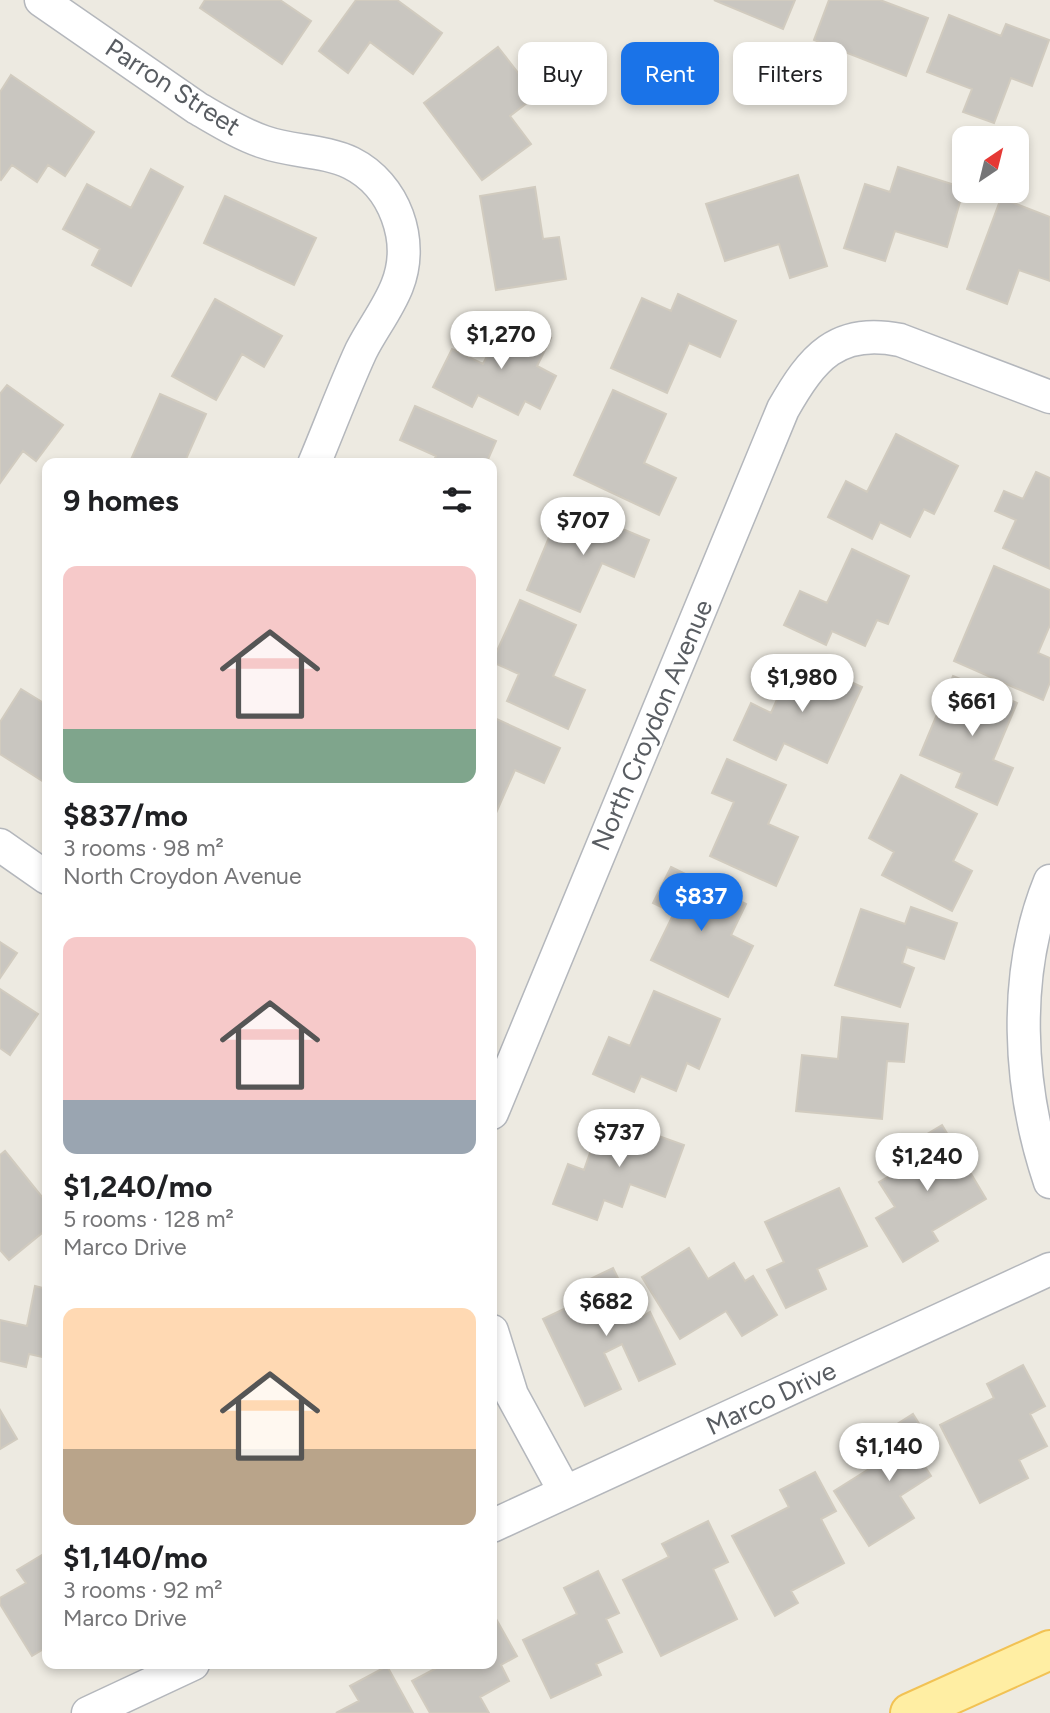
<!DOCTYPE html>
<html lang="en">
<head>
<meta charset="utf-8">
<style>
	body { margin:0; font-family:Figtree,sans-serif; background:#f6f6f6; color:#202124; height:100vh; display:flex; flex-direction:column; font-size:26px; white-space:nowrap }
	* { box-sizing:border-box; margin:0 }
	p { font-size:23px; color:#757577 }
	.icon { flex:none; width:38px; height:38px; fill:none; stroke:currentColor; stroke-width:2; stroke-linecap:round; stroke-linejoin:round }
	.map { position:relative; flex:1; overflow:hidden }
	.drawer { position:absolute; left:42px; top:458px; width:455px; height:1211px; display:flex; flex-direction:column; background:#fff; border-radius:14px; box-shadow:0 4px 10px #0003 }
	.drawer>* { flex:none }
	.guide { position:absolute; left:518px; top:42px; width:427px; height:63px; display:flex; gap:14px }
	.needle { width:46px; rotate:35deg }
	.tools { position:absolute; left:952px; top:126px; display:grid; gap:14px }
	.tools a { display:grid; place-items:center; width:77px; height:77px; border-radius:14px; background:#fff; box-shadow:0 4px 10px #0003; font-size:35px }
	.price { position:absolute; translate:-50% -60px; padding:0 16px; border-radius:24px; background:#fff; color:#222; font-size:23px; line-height:46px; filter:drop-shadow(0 2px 4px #0008) }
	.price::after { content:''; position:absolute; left:50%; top:42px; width:21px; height:16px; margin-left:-10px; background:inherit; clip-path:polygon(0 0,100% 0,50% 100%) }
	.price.selected { background:#1a73e8; color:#fff }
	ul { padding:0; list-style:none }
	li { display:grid; align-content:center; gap:14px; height:371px; padding:0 21px }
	li span { display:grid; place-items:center; height:217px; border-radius:14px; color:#555 }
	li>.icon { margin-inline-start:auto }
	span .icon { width:126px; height:126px; fill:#fffc; stroke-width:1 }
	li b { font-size:30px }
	h2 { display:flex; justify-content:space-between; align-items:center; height:84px; padding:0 21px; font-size:30px }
	.chip { padding:0 24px; border-radius:14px; background:#fff; box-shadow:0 4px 10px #0003; font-size:24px; line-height:63px }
	.chip.selected { background:#1a73e8; color:#fff }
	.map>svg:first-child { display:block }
	.building { fill:#c9c6c0; stroke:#d1cbbf; stroke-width:2 }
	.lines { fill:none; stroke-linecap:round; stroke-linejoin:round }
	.minor-casing { stroke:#b4b7bc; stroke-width:35 }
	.primary-casing { stroke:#f2c254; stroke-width:42 }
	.minor { stroke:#fff; stroke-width:32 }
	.primary { stroke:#ffeea3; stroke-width:38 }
	.labels { text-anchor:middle; stroke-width:5; stroke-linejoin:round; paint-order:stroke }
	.street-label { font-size:26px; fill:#595d62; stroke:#fff }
</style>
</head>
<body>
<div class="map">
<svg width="1050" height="1713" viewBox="0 0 1050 1713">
	<rect width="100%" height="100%" fill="#edeae1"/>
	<path class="building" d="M205,0h75l31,21 -29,43 -82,-56z
		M356,0h41l45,33 -29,41 -43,-32 -22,31 -29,-22z
		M714,0h81l-12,29z
		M829,0h51l48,18 -22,58 -92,-36z
		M949,15l52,21 5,-12 43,16 -17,46 -21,-8 -17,45 -31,-11 9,-23 -45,-17z
		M498,47l38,49 -26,20 21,28 -49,36 -58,-77z
		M11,75l83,57 -29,44 -17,-11 -11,17 -25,-17 -11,15 -1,-1v-87z
		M898,167l66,21 -17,59 -52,-16 -10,30 -41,-13 21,-64 25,8z
		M151,169l32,18 -52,99 -39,-21 8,-16 -37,-20 24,-45 44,24z
		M798,175l29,91 -37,12 -11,-34 -54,17 -19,-57z
		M535,187l8,52 16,-2 7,42 -70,11 -16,-94z
		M225,196l91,42 -22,47 -90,-42z
		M1001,198l49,19v64l-31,-11 -12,34 -40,-15z
		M678,294l58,27 -16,36 -31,-14 -22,50 -56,-25 31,-70 29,13z
		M215,299l67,37 -18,31 -22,-13 -26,46 -44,-24z
		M507,316l44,22 -14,28 19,10 -16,33 -15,-8 -7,14 -40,-20 -6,12 -39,-20 19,-38 31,15z
		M7,385l56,40 -27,36 -13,-10 -23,32v-89z
		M613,390l53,24 -22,49 32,15 -17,37 -85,-40z
		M160,394l46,20 -20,45 11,5h-68z
		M415,406l81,35 -10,23h-54l4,-8 -36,-16z
		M896,434l62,32 -24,48 -10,-5 -14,28 -30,-15 -8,17 -44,-22 18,-36 21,11z
		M1036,472l14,6v91l-47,-21 13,-28 -21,-9 9,-20 19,8z
		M563,504l86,36 -15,37 -32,-14 -22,49 -53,-22z
		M852,549l57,27 -21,48 -11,-4 -12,26 -33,-15 -6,14 -42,-20 16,-34 27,12z
		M994,566l56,24v35l-12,28 12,5v24l-7,18 -89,-39z
		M520,600l56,25 -23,51 32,14 -17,39 -61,-28 12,-27 -27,-12z
		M796,657l66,30 -35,76 -43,-20 -8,17 -42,-20 17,-37 20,10z
		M953,676l64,27 -24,57 20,8 -16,37 -41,-18 6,-14 -42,-18z
		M21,689l26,16v79l-47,-30v-32z
		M492,717l68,31 -16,35 -29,-13 -23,52z
		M727,759l59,26 -18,39 30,13 -22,49 -66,-30 24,-54 -22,-9z
		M901,775l76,39 -24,47 19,10 -20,40 -70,-36 12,-23 -25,-14z
		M671,867l75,37 -15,31 22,11 -25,51 -77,-37 23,-47 -21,-10z
		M911,907l46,16 -13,36 -37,-12 -5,16 12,5 -14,39 -65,-22 26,-76 44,15z
		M0,942l17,11 -17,25z
		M0,989l38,25 -28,41 -10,-7z
		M654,991l66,28 -21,50 -12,-6 -11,28 -35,-15 -7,16 -41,-18 16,-37 21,9z
		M842,1017l66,7 -4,38 -17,-1 -5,58 -86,-8 6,-56 36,4z
		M603,1116l81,29 -19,52 -35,-13 -8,23 -18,-7 -7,20 -44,-16 15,-40 16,6z
		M942,1125l44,74 -54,32 6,10 -35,21 -27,-44 19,-11 -16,-25 26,-15 -8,-15z
		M5,1151l42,52v26l-38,31 -9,-10v-95z
		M839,1188l28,58 -50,23 9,20 -40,19 -19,-38 17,-8 -19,-40z
		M689,1248l19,31 26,-16 11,18 8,-5 24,39 -35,21 -16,-25 -46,28 -38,-62z
		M613,1268l25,51 12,-7 25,52 -36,17 -17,-37 -18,9 17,36 -36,17 -42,-87 48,-23 -7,-14z
		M35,1286l12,3v69l-18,-4 -3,13 -26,-6v-41l27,6z
		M1023,1365l22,41 -15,8 17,32 -28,14 9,18 -48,25 -40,-78 54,-27 -7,-14z
		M0,1410l17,29 -17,10z
		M913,1414l24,38 -15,10 9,14 -31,20 14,22 -45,28 -35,-55 62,-39 -13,-19z
		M815,1472l21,39 -15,8 23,44 -53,28 7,12 -23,13 -43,-80 57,-29 -9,-17z
		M708,1521l20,41 -15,7 24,50 -76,37 -38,-76 46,-23 -7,-13z
		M47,1552v95l-15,9 -32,-52v-6l26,-15 -9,-13z
		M598,1571l21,42 -13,6 16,33 -26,12 5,11 -50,23 -28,-58 54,-26 -13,-26z
		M495,1617l22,39 -16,9 8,16 -29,16 9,16h-59l-18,-32 32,-17h48v-45z
		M387,1666l26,47h-77l23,-12 -9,-15z"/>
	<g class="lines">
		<g class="minor-casing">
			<path id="minor" d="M41,0l156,108c21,12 43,26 67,34 28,10 60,8 87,21 44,22 64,78 46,123 -9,23 -25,43 -36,65 -17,37 -31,75 -47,113
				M0,845l47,33
				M1050,881c-38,93 -32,207 0,301
				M492,1113l291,-704c29,-51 54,-82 117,-69l150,57
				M492,1331l20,64 53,97
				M492,1526l558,-257
				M88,1713l105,-49"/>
		</g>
		<g class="primary-casing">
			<path id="primary" d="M910,1713l140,-63"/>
		</g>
		<use href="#minor" class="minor"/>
		<use href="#primary" class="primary"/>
	</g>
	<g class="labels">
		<g class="street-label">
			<text transform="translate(173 87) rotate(33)" y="9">Parron Street</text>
			<text transform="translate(652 725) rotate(-67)" y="9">North Croydon Avenue</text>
			<text transform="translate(771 1398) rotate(-25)" y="9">Marco Drive</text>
		</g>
	</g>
</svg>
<div class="tools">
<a><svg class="needle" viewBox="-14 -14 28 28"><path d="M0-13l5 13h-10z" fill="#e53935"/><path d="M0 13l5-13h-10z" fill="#757577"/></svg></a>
</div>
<b class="price" style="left:501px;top:371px">$1,270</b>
<b class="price" style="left:583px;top:557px">$707</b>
<b class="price" style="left:802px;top:714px">$1,980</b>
<b class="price" style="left:972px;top:738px">$661</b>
<b class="price selected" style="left:701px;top:933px">$837</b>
<b class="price" style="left:619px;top:1169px">$737</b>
<b class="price" style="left:927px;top:1193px">$1,240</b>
<b class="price" style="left:606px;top:1338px">$682</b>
<b class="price" style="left:889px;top:1483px">$1,140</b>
<div class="guide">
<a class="chip">Buy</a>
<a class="chip selected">Rent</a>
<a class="chip">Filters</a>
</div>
<section class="drawer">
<h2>9 homes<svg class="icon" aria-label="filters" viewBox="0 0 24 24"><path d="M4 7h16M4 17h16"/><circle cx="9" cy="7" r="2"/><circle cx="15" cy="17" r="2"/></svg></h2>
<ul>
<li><span style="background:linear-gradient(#f6c9c9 75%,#7fa58c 0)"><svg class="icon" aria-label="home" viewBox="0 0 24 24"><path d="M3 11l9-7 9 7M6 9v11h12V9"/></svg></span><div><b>$837/mo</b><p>3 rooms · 98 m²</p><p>North Croydon Avenue</p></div></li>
<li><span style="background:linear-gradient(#f6c9c9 75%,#9aa5b1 0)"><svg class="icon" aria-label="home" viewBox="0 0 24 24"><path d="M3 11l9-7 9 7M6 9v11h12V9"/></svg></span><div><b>$1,240/mo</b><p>5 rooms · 128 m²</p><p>Marco Drive</p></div></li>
<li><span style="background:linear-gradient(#ffd9b3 65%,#b9a48a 0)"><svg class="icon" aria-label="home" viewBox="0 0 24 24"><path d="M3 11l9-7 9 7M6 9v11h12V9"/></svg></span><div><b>$1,140/mo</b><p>3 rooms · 92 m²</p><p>Marco Drive</p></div></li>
</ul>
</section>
</div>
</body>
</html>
